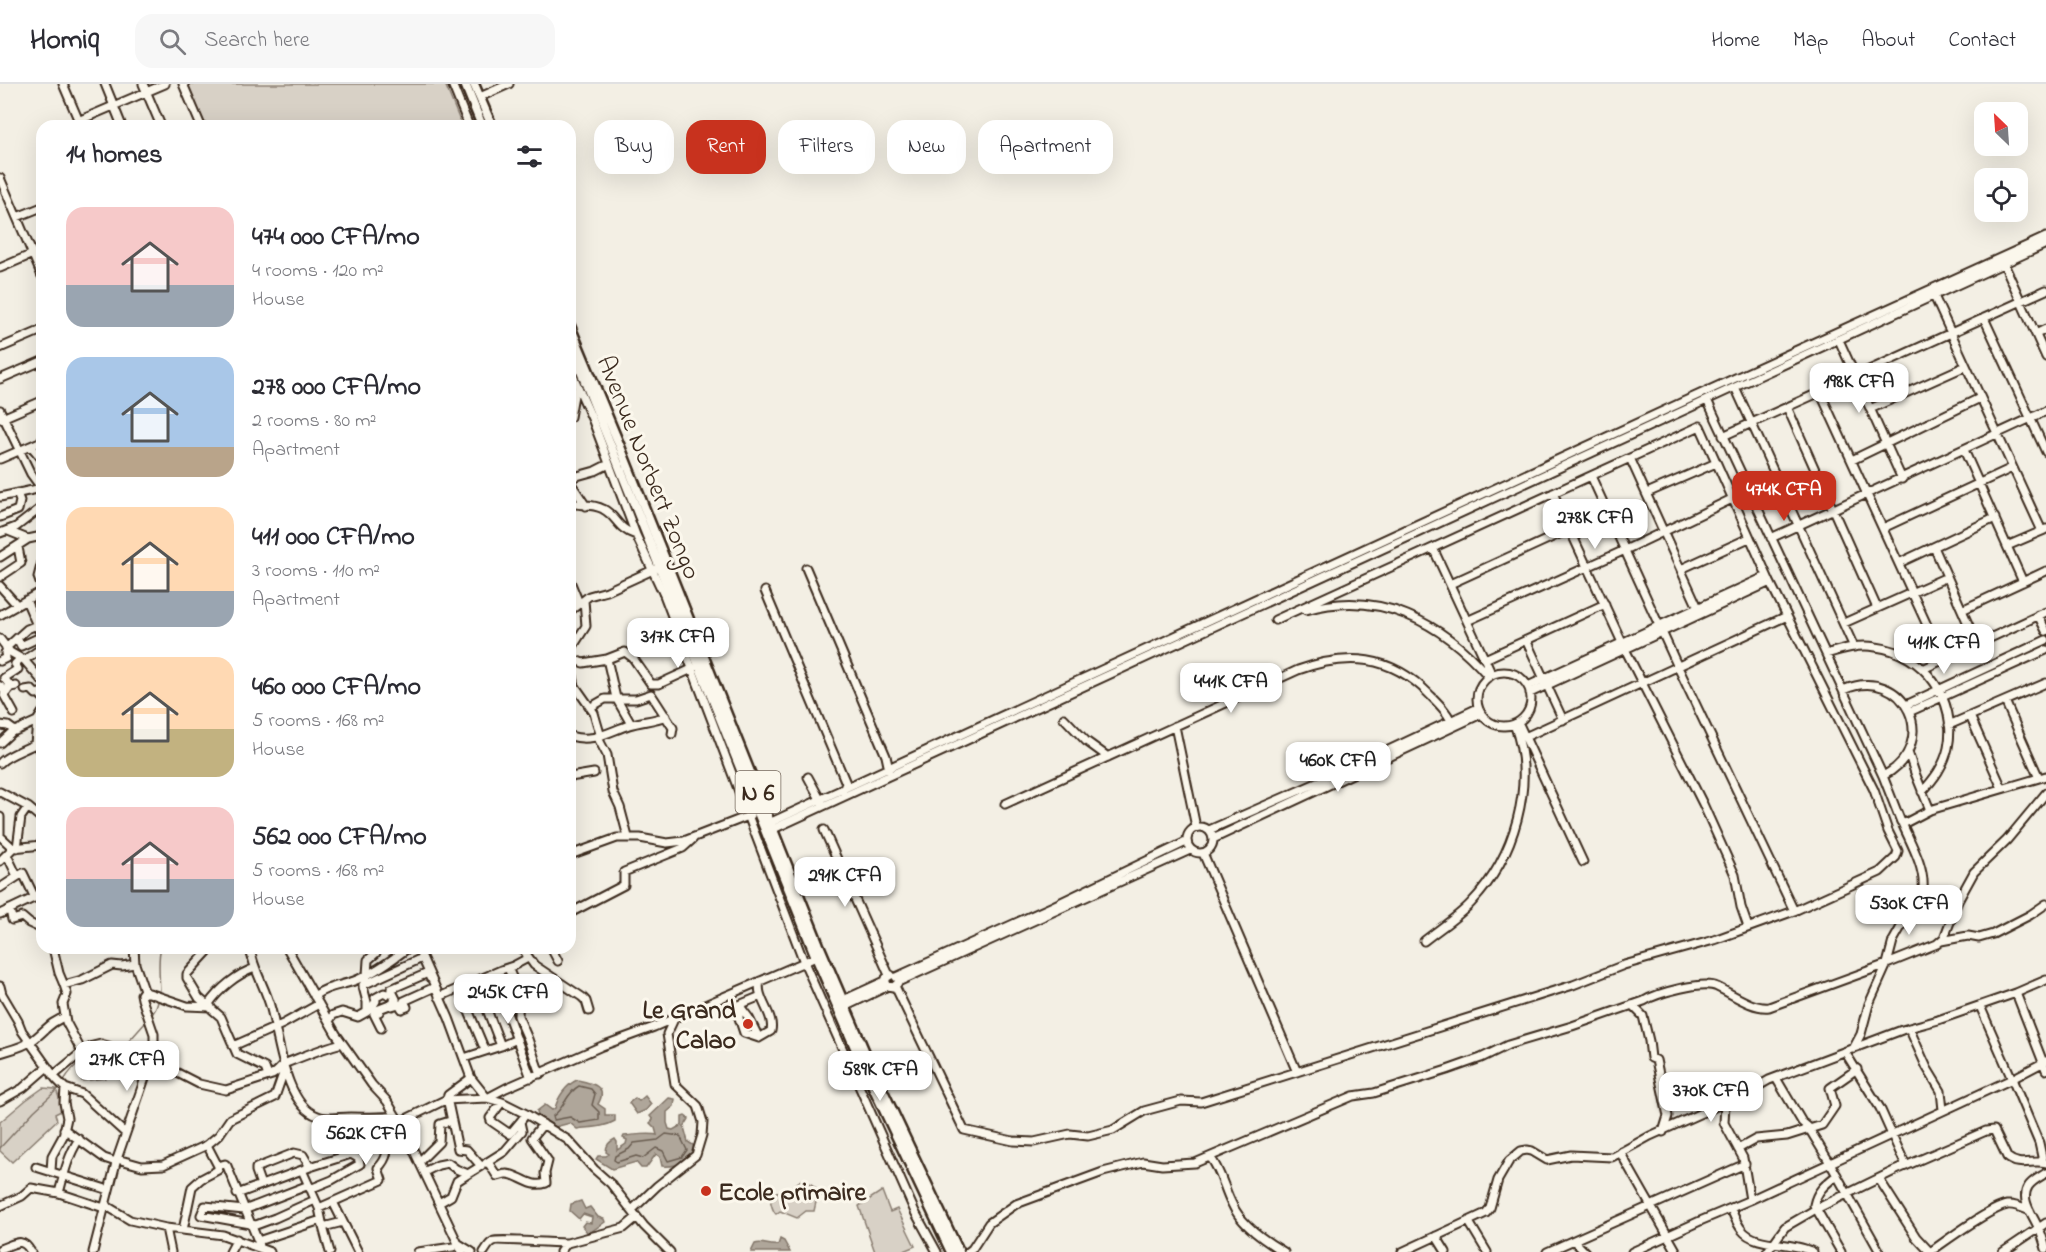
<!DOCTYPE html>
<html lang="en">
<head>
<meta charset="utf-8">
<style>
	body { margin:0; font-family:"Indie Flower",sans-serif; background:#f7f7f7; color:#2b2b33; height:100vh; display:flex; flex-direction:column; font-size:22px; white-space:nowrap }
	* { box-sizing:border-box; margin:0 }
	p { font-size:20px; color:#7c7c81 }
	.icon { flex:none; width:33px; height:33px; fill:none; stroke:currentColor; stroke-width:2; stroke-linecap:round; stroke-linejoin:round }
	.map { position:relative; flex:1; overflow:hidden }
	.side { position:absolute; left:36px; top:36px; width:540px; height:834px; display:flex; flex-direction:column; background:#fff; border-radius:18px; box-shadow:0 6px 24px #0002 }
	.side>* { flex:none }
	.top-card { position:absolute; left:594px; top:36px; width:570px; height:54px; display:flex; gap:12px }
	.needle { width:39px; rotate:335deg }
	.controls { position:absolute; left:1974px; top:18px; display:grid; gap:12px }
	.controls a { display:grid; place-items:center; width:54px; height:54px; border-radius:12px; background:#fff; box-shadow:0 6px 24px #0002; font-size:30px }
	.price { position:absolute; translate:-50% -51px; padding:0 14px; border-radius:12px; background:#fff; color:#222; font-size:20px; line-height:39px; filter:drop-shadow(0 2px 3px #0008) }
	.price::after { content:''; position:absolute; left:50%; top:36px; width:18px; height:14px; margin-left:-9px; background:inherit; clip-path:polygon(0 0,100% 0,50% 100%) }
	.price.active { background:#c8321e; color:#fff }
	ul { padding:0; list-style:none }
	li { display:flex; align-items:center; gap:18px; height:150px; padding:0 30px }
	li span { display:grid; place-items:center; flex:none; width:168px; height:120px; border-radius:18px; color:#555 }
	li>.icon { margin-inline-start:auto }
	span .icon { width:72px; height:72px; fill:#fffc; stroke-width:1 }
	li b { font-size:26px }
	h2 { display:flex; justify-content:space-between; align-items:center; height:72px; padding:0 30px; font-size:26px }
	.pill { padding:0 21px; border-radius:18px; background:#fff; box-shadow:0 6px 24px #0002; font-size:21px; line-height:54px }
	.pill.active { background:#c8321e; color:#fff }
	header { display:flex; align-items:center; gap:36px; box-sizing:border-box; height:84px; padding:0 30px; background:#fff; border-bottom:2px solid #e1e1e2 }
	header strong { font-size:28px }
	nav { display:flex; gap:33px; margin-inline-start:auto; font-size:21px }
	.search { width:420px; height:54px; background:#f7f7f7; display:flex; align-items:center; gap:15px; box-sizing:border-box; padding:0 21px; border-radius:18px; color:#7c7c81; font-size:22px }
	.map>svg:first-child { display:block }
	.green { fill:#d8d1c6; stroke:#8a7e72; stroke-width:1.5 }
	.water { fill:#afa69a; stroke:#817468; stroke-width:1.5 }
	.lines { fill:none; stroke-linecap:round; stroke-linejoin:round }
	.shore { stroke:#695c50; stroke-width:1.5 }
	.stream { stroke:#817468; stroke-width:1.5 }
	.minor-casing { stroke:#3b2a1e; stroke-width:11 }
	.major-casing { stroke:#3b2a1e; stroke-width:13 }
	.minor { stroke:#fbf7ec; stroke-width:7 }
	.major { stroke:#fbf7ec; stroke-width:8 }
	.poi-dot { fill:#c8321e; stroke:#fbf7ec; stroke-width:2 }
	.labels { text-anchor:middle; stroke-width:6; stroke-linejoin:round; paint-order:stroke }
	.shield { fill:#fbf7ec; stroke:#75685c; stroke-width:1.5 }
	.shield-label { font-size:24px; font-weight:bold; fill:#3b2a1e }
	.street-label { font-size:26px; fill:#3b2a1e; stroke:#fbf7ec }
	.poi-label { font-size:26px; font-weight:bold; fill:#3b2a1e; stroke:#fbf7ec; text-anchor:end }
</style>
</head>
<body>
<header>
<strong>Homiq</strong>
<div class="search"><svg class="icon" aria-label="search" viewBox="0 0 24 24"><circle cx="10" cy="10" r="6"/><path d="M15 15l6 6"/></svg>Search here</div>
<nav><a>Home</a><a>Map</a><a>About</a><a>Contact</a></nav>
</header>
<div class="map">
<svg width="2046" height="1168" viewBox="0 0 2046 1168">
	<rect width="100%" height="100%" fill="#f3efe4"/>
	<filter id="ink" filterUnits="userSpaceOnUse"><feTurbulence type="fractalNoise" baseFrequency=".0167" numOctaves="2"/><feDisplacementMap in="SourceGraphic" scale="12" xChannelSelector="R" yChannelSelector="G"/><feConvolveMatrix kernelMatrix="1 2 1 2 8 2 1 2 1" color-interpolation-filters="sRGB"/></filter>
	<g filter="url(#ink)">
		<path class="green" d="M187,0h258l17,42h-258z
			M106,974l-1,20 -23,3 -4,-15 4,-3z
			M43,1004l13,1 7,21 -8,4 2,6 -45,42 -12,-11v-29l26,-22z
			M801,1096c10,3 16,6 20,17l-5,5 -2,9h-8l-9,7 -17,-7 -4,3c-4,-4 -7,-15 -5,-21l17,-3z
			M882,1107l8,21 7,-3 18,37 -14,6h-26l-16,-46z"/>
		<path class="water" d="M577,996c14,3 32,6 21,24l7,5v6h10v6c-12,7 -25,6 -38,8l-7,-6 -15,4 -16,-8 -2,-8 8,-6 7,5 3,-2c3,-11 11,-23 22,-28z
			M645,1012l6,8 -5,6 -9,4 -8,-11 6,-5 4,3z
			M669,1014l6,1 -1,7 -7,6v11l2,6 4,1 9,-5v-8l3,-1 4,3 -5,8 4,15 5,3c2,17 -16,22 -31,21l-2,-9 -4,-3 -10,14h-5l-5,-6 -24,7 -16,-10 2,-3h8l3,-2 -3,-2c0,-7 3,-10 9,-13l2,3v8l9,-6 1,-4 -4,-2 1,-2c7,-1 28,-3 33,-1l-2,-7 -5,-5 3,-3 -3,-4z
			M581,1117l4,8 5,-2 8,10 6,2 1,3 -13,9 -5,1 -5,-6 3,-4 6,1 1,-6 -9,-3 -4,5 -9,-8 1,-7z
			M780,1155l4,2 6,11h-39l4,-8c8,-3 15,3 23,1z"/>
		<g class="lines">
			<path class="shore" d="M579,1002l12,3 4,5 -3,11 7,7v8l-19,3 -10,-6 -16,3 -1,-4c11,-7 13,-23 26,-30z
				M666,1050l14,2 7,14 -5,7 -14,4 -5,-10 -7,-3 -13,10 -7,-2 -19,6 -3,-2 1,-4 14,-7 5,-6 24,-3z"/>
			<path class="stream" d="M160,910c0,-13 -3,-36 1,-46
				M151,932l5,-8 3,-9
				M121,966l25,-28
				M63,998c10,-17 29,-35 51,-30
				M0,1064l34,-37 26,-24"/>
			<g class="minor-casing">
				<path id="minor" d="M63,0l18,42
					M105,0l17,42
					M143,0l18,42
					M183,0l18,42
					M452,0l17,42
					M480,13l29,-13
					M78,37l87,-37
					M0,94l42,98
					M17,133l25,-10
					M2004,180l42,93
					M0,184l42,-18
					M1934,212l108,235 4,-2
					M1984,234l62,134
					M2036,250l10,-5
					M1839,256l63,139
					M0,264l42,-18
					M570,285l23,52 43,114 28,60 140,367 111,250 22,40
					M0,295l42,-18
					M1735,303l119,260
					M1820,308l123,268
					M1707,316l176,376 18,46 4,1 25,-13 116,-34
					M1787,323l90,201
					M1870,325l96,-43
					M0,326l31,64 11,15
					M570,333l4,-22 4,-7
					M0,335l42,-18
					M1723,352l323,-146
					M31,362l11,13
					M1964,366l59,132
					M1630,374l70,154
					M0,375l42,-18
					M1852,376l128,-62
					M1591,392l87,191 116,244
					M570,394l25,-7 14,-7
					M570,398l16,24
					M1553,409l72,156 78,155 32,71 6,32 7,20
					M1647,409l69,-30
					M0,413l42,-9
					M570,419c11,3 22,0 33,6 14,7 14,20 33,26
					M0,433l18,-7 2,-9 -3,-8
					M1883,444l129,-60
					M8,447l20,8 14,-3
					M0,449l16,-6 26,-20
					M1771,454l275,-127
					M2007,462l35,-15
					M1934,463l43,97
					M1433,464l59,127
					M0,473l28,-18
					M42,478l-4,15 4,11
					M1899,479l96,-45
					M806,484l80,188 3,14
					M1681,485l68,-31
					M0,493l21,-14 -3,-16
					M570,497l9,22
					M1450,500l120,-55
					M0,502l17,19
					M765,507l81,192 -3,8
					M26,516l16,37
					M1306,526c73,-21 136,12 183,67
					M1962,526l84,-39
					M570,527l19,-15 18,-5 48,-22
					M0,531l42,-24
					M2038,531l8,16
					M1467,537l158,-71 107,-51
					M1844,539l103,-46
					M17,554l4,8 15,-7
					M0,555l10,13 14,8 18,21
					M1526,556l37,80
					M6,564l21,-19 10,-4
					M570,567l16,-25 -2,-26
					M1826,570c16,-5 32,-10 50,-7 48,6 82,53 72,101 -4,18 -14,31 -26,44
					M607,575l18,-7 8,6 18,26h8l35,-16
					M1485,575l120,-55
					M24,576l18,-12
					M0,577l6,-3 -1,-5 3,-3
					M570,578l8,-1 5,2 24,-4 9,39 15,26
					M570,578l5,24 19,27 7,24
					M1923,585l123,-57
					M1477 615a27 27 0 1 1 54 0a27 27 0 1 1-54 0Z
					M0,602l7,6
					M1528,602l239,-110
					M11,603l-7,-9 14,-9 -3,-5 5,-5
					M25,606l6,-1 5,5 3,-1 3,4
					M1843,606c63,-27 99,55 40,86
					M1530,609l240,-111
					M2005,617l34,77
					M1906,621l140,-65
					M591,623l14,-8h31l15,-5 22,34 -1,6
					M1909,628l137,-62
					M14,629l-10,-18 7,-8 5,-1
					M1970,632l32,72
					M1064,634l22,23 22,16
					M37,637l-2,23 7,7
					M1518,638l65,140
					M0,641l8,1 7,5 22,-10 5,-8
					M1949,641l97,-42
					M1175,642l21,101
					M570,652c23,7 38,-4 59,-11 12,-4 25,-4 37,-9
					M1525,653l262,-121
					M598,654l9,17 6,37 7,15 8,30
					M0,659l13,-12
					M1908,668l7,21 15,37
					M0,679c7,-8 24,-13 35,-19
					M570,693l24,-4
					M808,693l13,24
					M0,708l28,15 14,12
					M1005,720l293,-134c49,-18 93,-15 131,24 9,9 21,20 24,33
					M0,733v19l13,12
					M767,740l920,-424 359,-163
					M1187 756a13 13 0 1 1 26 0a13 13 0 1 1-26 0Z
					M824,746l65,145
					M1209,746l135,-59 134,-63
					M769,747l1277,-587
					M1213,755l268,-125
					M17,764l4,-31 7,-10
					M1203,769l94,219
					M7,771l10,21
					M570,771l47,-17h23l27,5 17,-2 67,-26
					M0,777l13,-13 29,-3
					M0,804l23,-15 12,25
					M10,825l2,11 10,-3 7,6 13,6
					M570,829l54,-28v-13l59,-24 10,-9
					M0,830l42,-20
					M1424,857c15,-12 34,-24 47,-38 43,-45 66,-119 43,-179
					M1941,857l27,-5 11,2 14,-4 37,-19 16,-11
					M53,864l6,25 5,12 18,-5 30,-15 10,1 13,-2
					M211,864l-24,26v4l12,20 22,19 16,37 28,14 3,8
					M250,864c3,22 16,40 21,61 8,29 14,97 47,107 10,4 21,1 32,1 16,0 30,1 46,-1
					M287,864l49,86 36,51 15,16 16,27 59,124
					M418,864l31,70 22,60 16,20 19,-10 96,-42 52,-19 162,-70
					M522,864l12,17 48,32 4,4 3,10
					M551,864l7,13
					M508,884l11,25 -1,23 10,23 12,35
					M491,890l16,39 24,65
					M896,893l157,-71 133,-64
					M476,897l25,65 16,-7
					M898,898l292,-132
					M64,901l3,9 -4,10 3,18 16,30 11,-6 8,-2 7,2 20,8 30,9 41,21 27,6 46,-15c6,-3 9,-9 14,-12 18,-7 37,-15 56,-20
					M363,901l59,-27
					M0,902l2,8 16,27 4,10 34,48 9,9 17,6 43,39
					M888,902l-2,-3v-5l5,-3
					M895,902l69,144 49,11 21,1 36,-8 18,2 25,-6 31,-19 37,-10 20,1 372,-117 51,-20 90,-25 80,-29 86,-39 16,-15 2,-6 -10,-20 -14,-41 -104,-208 -70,-156 -425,194
					M459,904l26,62
					M144,906l2,3h3l38,13 24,1
					M392,907l-5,4 -3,-2 -9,5 1,3 -4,6 2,4 21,-8 -1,-3 2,-1 -5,-10 37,-16 2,5
					M2016,909l30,77
					M314,912c13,-10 26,-10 40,-15 19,-7 38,-21 54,-33
					M439,913l62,-27 12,-4 15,-8
					M839,918l46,-21
					M208,921c11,-16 29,-31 47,-37
					M739,921v13l5,15 15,5 12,-7c4,-17 -16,-33 -11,-50
					M739,921l10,13 10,20
					M739,921l22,-9
					M1632,921l11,11 6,25 2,17 5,2 12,56 -5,16
					M392,922l7,-2 3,5 5,-2 -3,-6 31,-14
					M842,924l46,-22 5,1 4,-3
					M379,928l-5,2 7,14
					M329,937l4,-6 9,-3 16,5 9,-5v-10l-4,-15 4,-12 1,-15 8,-7 1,-5
					M1909,944l18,40 14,23 2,19
					M233,962l50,-22 36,-20
					M1853,965l8,-15 8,-30 18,-40 6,-23 30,-53c2,-21 -13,-46 -21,-65
					M1845,968l35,56 26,58
					M0,969c10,-3 24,-6 33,-13 11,-8 18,-19 32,-23
					M464,974l37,-12
					M53,992l29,-24
					M1776,994l26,44 6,5 22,36 50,89
					M0,1017l23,-13 23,-20
					M502,1018l-12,16 1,3 19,13 10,-12
					M1725,1019l-1,20 19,35 7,42
					M400,1038l45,-22 42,-2 15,4 24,12 42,26 26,29 17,15 33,42 26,26
					M64,1045l40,29 12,4
					M207,1061l11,21 7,-2 2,2 31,75 1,6
					M1738,1065l18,-10 31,-3 35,-11 13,-19 -5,-18 27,-19
					M1620,1068l57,100
					M1210,1073c11,13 14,32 22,47 9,21 33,37 52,48
					M117,1075l25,7 21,-1 44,-20 12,-10 11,-16 45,-22 9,-26
					M2043,1077l-4,-18 -27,-64 34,-18
					M419,1078l20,-20 1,-18 10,-3
					M488,1078l9,14c3,0 6,-2 9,-2 12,-1 24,15 40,9l-1,-10 3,-12 -16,-23 11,-14
					M486,1079l19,-12 17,-20 -2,-9 6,-8
					M36,1083l73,23
					M310,1083l41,-13 7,4 2,6 -28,16 -22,9
					M51,1087l1,-15 11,-20 4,-18 -3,-15 1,-15
					M424,1088l14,-7 10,-2 8,6 12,5 13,-8 -14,-16 -9,-1 -11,-51 1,-3 23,-17
					M2046,1089c-6,4 -15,8 -18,14 -8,13 5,28 10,40 4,7 6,15 8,22
					M1837,1091c-11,9 -20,15 -23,30l27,47
					M1879,1095l37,58 14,15
					M261,1101l-5,-14v-3l38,-15 9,2 7,12 -8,3 17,38 4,19
					M309,1101l-65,25 -39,-4 -4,9 55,10 19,-7 40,-18
					M59,1109c5,-19 9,-37 20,-54
					M237,1110l65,-24
					M333,1118l10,20
					M439,1119l12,-7 6,-15 11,-7
					M105,1121l25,15 36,8 57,7 47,17
					M0,1122l22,-10 9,-8 28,5 45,15
					M319,1124l63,-28 -4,-12c10,-10 10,-18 8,-32l17,-8
					M1731,1125c3,7 6,15 11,21 13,17 51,11 71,22
					M632,1126l25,-24 39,-31 6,-20 1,-13 -5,-16 -23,-22 -8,-50 7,-15
					M1469,1138l18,30
					M166,1144l5,24
					M183,1146l9,-43 9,-8 17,-9v-4
					M1436,1152l10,16
					M258,1157l63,-21
					M1574,1157l11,11
					M459,1160l13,8
					M0,1165c15,-5 22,-13 31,3
					M93,1168l24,-93 37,-107v-18l-12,-35 -1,-5 3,-4 -9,-26 -1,-16
					M230,1168l7,-13
					M330,1168l-7,-25 20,-5 15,30
					M418,1168l35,-5
					M484,1168c3,-4 5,-9 10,-11 3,-2 62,2 73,2
					M560,1168l7,-9 57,-15 13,-11
					M968,1168l4,-3 17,-26 27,-19 87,-32 40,-10 19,3 33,-2 158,-67 21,-3 73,-23 34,-12 27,-13 64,-19 72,-25c13,-8 60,-21 73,-14 16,7 35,22 52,20l118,-43 50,-20 7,-6 14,-37 16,-29 33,-32 39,-47
					M1402,1168l84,-39 4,-5 8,-28 11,-19 12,-10 6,-1 5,1 15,9 24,-5 41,2 38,-21 98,-44 21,-12 133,-50 36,-10 78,-27 30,-13
					M1547,1168l198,-88
					M1632,1168l68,-31 50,-21 262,-121 -32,-73
					M1767,1168l18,-25 31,-18 78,-38 92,-40 8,-1 13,27c13,11 25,2 39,6
					M1930,1168c17,-12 58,-43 77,-47 8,-1 16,3 23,6
					M2003,1168l43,-29"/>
			</g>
			<g class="major-casing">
				<path id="major" d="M465,0l17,42
					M474,0l18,42
					M570,242l47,113 202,506 48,112 92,195
					M570,260l246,613 44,102 91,193"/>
			</g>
			<use href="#minor" class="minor"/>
			<use href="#major" class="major"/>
		</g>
	</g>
	<g class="poi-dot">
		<circle cx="748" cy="940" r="6"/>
		<circle cx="706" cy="1107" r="6"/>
	</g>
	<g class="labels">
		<rect class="shield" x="735.5" y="687" width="45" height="42" rx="4.5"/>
		<g class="shield-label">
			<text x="758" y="716">N 6</text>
		</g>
		<g class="street-label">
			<text transform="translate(650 383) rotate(68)" y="9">Avenue Norbert Zongo</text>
		</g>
		<g class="poi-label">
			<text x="736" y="934">Le Grand<tspan x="736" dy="30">Calao</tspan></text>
			<text x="718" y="1116" text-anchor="start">Ecole primaire</text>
		</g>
	</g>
</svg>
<div class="controls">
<a><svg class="needle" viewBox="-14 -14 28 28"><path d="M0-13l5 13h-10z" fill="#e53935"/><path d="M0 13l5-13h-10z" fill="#7c7c81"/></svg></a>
<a><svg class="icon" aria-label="locate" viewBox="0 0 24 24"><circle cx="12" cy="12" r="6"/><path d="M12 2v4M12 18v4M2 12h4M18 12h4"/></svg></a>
</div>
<b class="price" style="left:1859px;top:330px">198K CFA</b>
<b class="price active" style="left:1784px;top:438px">474K CFA</b>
<b class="price" style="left:1595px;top:466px">278K CFA</b>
<b class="price" style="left:678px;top:585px">317K CFA</b>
<b class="price" style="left:1944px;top:591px">411K CFA</b>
<b class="price" style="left:1231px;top:630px">441K CFA</b>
<b class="price" style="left:1338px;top:709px">460K CFA</b>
<b class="price" style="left:845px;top:824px">291K CFA</b>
<b class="price" style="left:1909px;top:852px">530K CFA</b>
<b class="price" style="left:508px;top:941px">245K CFA</b>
<b class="price" style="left:127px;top:1008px">271K CFA</b>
<b class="price" style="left:880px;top:1018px">589K CFA</b>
<b class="price" style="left:1711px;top:1039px">370K CFA</b>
<b class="price" style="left:366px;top:1082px">562K CFA</b>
<div class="top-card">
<a class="pill">Buy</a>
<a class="pill active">Rent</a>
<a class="pill">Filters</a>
<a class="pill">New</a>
<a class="pill">Apartment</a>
</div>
<section class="side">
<h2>14 homes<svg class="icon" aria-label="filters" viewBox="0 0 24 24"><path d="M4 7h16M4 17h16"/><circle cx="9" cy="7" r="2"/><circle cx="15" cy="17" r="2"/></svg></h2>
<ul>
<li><span style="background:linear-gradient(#f6c9c9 65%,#9aa5b1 0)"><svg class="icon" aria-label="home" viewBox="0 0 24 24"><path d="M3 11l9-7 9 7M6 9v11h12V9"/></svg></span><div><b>474 000 CFA/mo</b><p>4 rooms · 120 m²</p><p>House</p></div></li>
<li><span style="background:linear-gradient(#a9c7e8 75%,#b9a48a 0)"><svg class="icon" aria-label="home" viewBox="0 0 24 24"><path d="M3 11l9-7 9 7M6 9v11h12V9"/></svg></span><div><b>278 000 CFA/mo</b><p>2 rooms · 80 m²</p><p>Apartment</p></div></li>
<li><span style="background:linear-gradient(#ffd9b3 70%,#9aa5b1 0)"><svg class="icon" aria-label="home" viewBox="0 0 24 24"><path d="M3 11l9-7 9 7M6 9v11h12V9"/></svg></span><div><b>411 000 CFA/mo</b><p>3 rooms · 110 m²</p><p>Apartment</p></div></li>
<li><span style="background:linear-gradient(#ffd9b3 60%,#c2b280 0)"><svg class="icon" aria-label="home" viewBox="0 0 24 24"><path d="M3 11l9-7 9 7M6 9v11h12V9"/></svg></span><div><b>460 000 CFA/mo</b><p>5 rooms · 168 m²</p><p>House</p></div></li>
<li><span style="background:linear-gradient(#f6c9c9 60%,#9aa5b1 0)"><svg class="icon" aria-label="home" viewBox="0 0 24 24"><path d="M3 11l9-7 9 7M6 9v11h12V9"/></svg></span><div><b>562 000 CFA/mo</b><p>5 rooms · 168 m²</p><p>House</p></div></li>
</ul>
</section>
</div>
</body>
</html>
